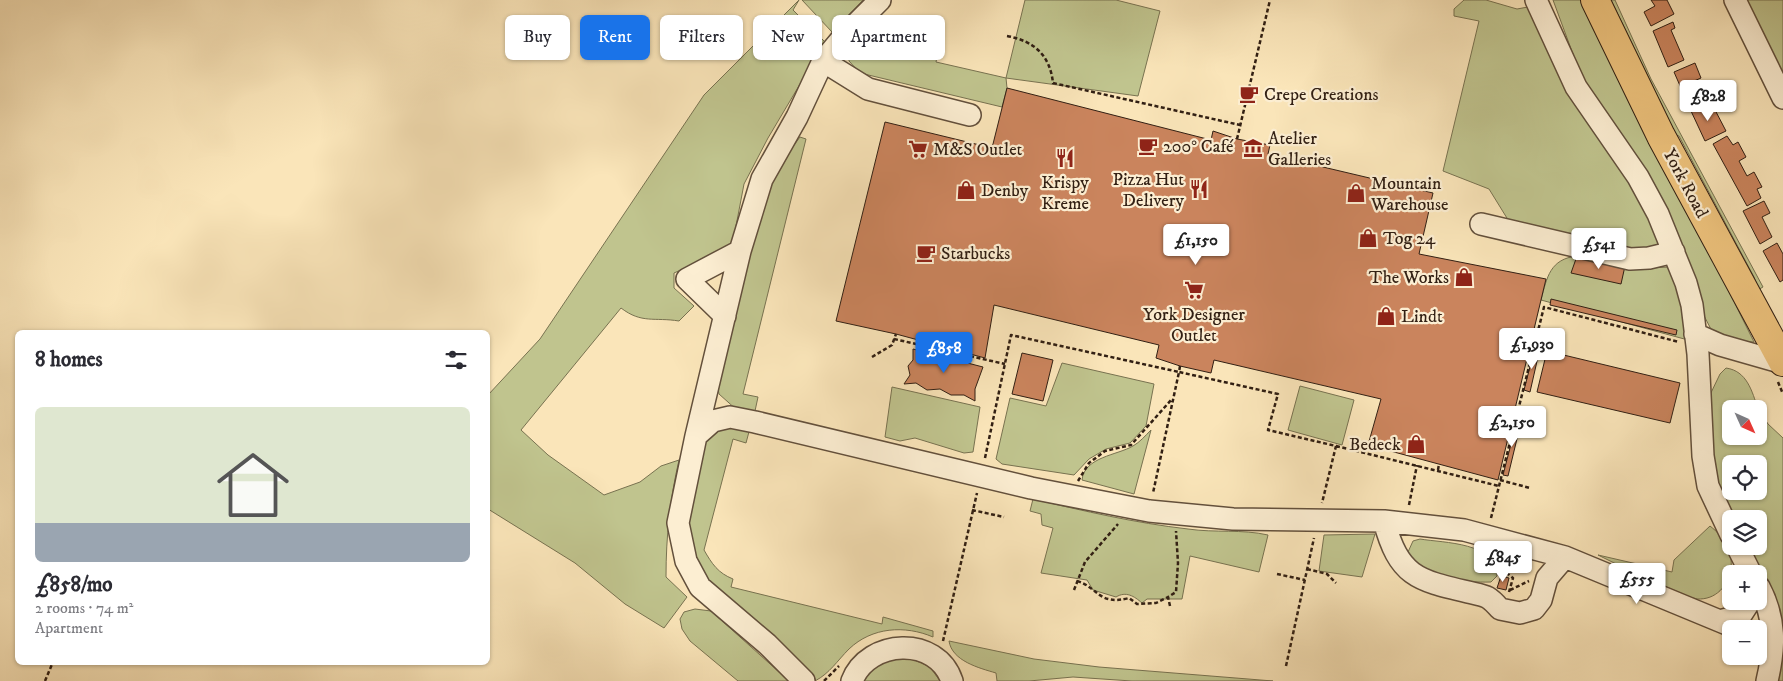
<!DOCTYPE html>
<html lang="en">
<head>
<meta charset="utf-8">
<style>
	body { margin:0; font-family:"IM FELL DW Pica",serif; background:#f7f7f7; color:#2b2b33; height:100vh; display:flex; flex-direction:column; font-size:19px; white-space:nowrap }
	* { box-sizing:border-box; margin:0 }
	p { font-size:16px; color:#7c7c81 }
	.icon { flex:none; width:28px; height:28px; fill:none; stroke:currentColor; stroke-width:2; stroke-linecap:round; stroke-linejoin:round }
	.map { position:relative; flex:1; overflow:hidden }
	.drawer { position:absolute; left:15px; top:330px; width:475px; height:335px; display:flex; flex-direction:column; background:#fff; border-radius:8px; box-shadow:0 1px 4px #0004 }
	.drawer>* { flex:none }
	.banner { position:absolute; left:505px; top:15px; width:475px; height:45px; display:flex; gap:10px }
	.needle { width:32px; rotate:135deg }
	.tools { position:absolute; left:1722px; top:400px; display:grid; gap:10px }
	.tools a { display:grid; place-items:center; width:45px; height:45px; border-radius:8px; background:#fff; box-shadow:0 1px 4px #0004; font-size:25px }
	.price { position:absolute; translate:-50% -42px; padding:0 11px; border-radius:5px; background:#fff; color:#222; font-size:16px; line-height:32px; filter:drop-shadow(0 1px 2px #0008) }
	.price::after { content:''; position:absolute; left:50%; top:30px; width:15px; height:11px; margin-left:-8px; background:inherit; clip-path:polygon(0 0,100% 0,50% 100%) }
	.price.current { background:#1a73e8; color:#fff }
	ul { padding:0; list-style:none }
	li { display:grid; align-content:center; gap:10px; height:265px; padding:0 20px }
	li span { display:grid; place-items:center; height:155px; border-radius:8px; color:#555 }
	li>.icon { margin-inline-start:auto }
	span .icon { width:90px; height:90px; fill:#fffc; stroke-width:1 }
	li b { font-size:21px }
	h2 { display:flex; justify-content:space-between; align-items:center; height:60px; padding:0 20px; font-size:21px }
	.tag { padding:0 18px; border-radius:8px; background:#fff; box-shadow:0 1px 4px #0004; font-size:18px; line-height:45px }
	.tag.current { background:#1a73e8; color:#fff }
	.map>svg:first-child { display:block }
	.green { fill:#c0c48e; stroke:#787250; fill-rule:evenodd }
	.building { fill:#ca845d; stroke:#311f13 }
	.lines { fill:none; stroke-linecap:round; stroke-linejoin:round }
	.minor-casing { stroke:#63503c; stroke-width:24 }
	.major-casing { stroke:#311f13; stroke-width:30 }
	.path { stroke:#311f13; stroke-width:2.5; stroke-dasharray:4 2.5; stroke-linecap:butt }
	.minor { stroke:#fceed2; stroke-width:21 }
	.major { stroke:#edc27c; stroke-width:28 }
	.labels { text-anchor:middle; stroke-width:4.5; stroke-linejoin:round; paint-order:stroke }
	.poi-label { font-size:18px; fill:#311f13; stroke:#fceed2; text-anchor:start }
	.street-label { font-size:18px; fill:#311f13; stroke:#fceed2 }
</style>
</head>
<body>
<div class="map">
<svg width="1783" height="681" viewBox="0 0 1783 681">
	<rect width="100%" height="100%" fill="#fae5b9"/>
	<filter id="stains"><feTurbulence type="fractalNoise" baseFrequency=".004" numOctaves="4"/><feColorMatrix values="0 0 0 0 .2 0 0 0 0 .09 0 0 0 0 .02 0 0 0 .5 -.17"/></filter>
	<radialGradient id="worn" r=".72"><stop offset=".6" stop-color="#630" stop-opacity="0"/><stop offset="1" stop-color="#630" stop-opacity=".3"/></radialGradient>
	<path class="green" d="M799,0l-6,10 32,32 -57,96 -24,46 -12,63 -58,26v15l20,18 -15,15c-25,-4 -37,3 -58,-13l-100,122 27,25 56,40 36,-13 21,-16 18,-6c-9,39 -13,76 -13,117l21,20 -23,31 -39,-24 -50,-41 -87,-54v-114l52,-56 164,-244z
		M802,0h61l-31,32z
		M1025,0h91l44,11 -22,85 -132,-18 1,10 -5,19 -142,-34 -11,-12v-13l24,-21 16,13 49,12 -2,10 70,16z
		M1464,0h22l31,9 11,-2 114,190 21,43 -4,6 -25,7 -124,-30 -21,-34 -46,-18 36,-150 -25,-5v-7z
		M1553,0h31l170,342h-26l-14,-7 -130,-251z
		M1611,0h4l36,79 112,208 -14,8 8,-10 -3,-8 -75,-141 -3,-1z
		M1737,0h46v91z
		M800,137l6,2 -63,255 15,3 -3,14h-17l-19,-17 -2,-12 46,-196z
		M1577,256l69,12 25,-1 6,17 11,56 -147,-40c6,-23 9,-41 36,-44z
		M1062,363l92,21 -8,42 -16,17 -24,6 -17,10 -15,16 -72,-11 -6,-5 14,-61 36,8z
		M1726,368c21,3 26,23 32,41h-27v27h28v-26l9,14 15,14v243h-5c5,-56 -7,-88 -32,-135h13v-27h-26l-20,-45 -5,-75 12,-25zM1731,464h28v27h-28z
		M1300,386l54,14 -12,45 -54,-15z
		M892,387l88,20 -7,45 -9,1 -49,-15 -15,3 -15,-4z
		M729,424l21,4 -4,15 -13,-4 -29,111c8,14 14,23 29,29l-2,8 151,37 1,-7 50,14v6c-28,-12 -61,-10 -84,12 -12,12 -19,24 -34,32l-110,-102 -10,-19 -7,-35 15,-81 7,-10z
		M1151,430l-17,64 -52,-14c2,-23 36,-25 51,-34 7,-4 12,-10 18,-16z
		M1033,499c51,12 102,24 155,30 27,4 54,0 80,6l-9,37 -69,-16 -8,43h-35l-5,4c-8,-7 -16,-12 -26,-6l-23,-7 -6,-10 -46,-7 12,-45 -11,-3 -1,-11 -11,-3z
		M1710,526c14,11 23,24 21,43 -3,17 -15,31 -34,30 -7,-1 -15,-6 -21,-8 -27,-11 -52,-23 -78,-36l74,17 2,-12z
		M1375,534l-13,43 -43,-6 5,-36z
		M1420,539c24,4 77,3 77,37l-6,6c-26,1 -70,-4 -83,-30l5,-11z
		M695,609l16,2 78,70h-51l-48,-40 -8,-12 -2,-10 4,-7z
		M949,641l85,18 65,8 174,14h-141l-59,-4 -44,4h-32l-1,-8c-17,-5 -44,-12 -47,-32z
		M910,658l20,9 10,14h-79c13,-18 27,-22 49,-23z"/>
	<path class="building" d="M1651,0h16l7,14 -23,12 -7,-14 11,-6z
		M1673,22l2,6 -4,2 13,30 -16,7 -15,-36z
		M1695,63l6,15 -7,3 7,16 -13,7 -14,-32z
		M1007,88l204,52 2,-9 24,8 33,6 -2,9 165,39 -14,61 127,25 -48,201 -130,-35 13,-46 -167,-39 -3,13 -31,-7 -24,-8 3,-13 -165,-40 -9,53 -89,-24 -60,-13 49,-199 107,26z
		M1703,105l4,6 7,-3 12,23 -21,10 -14,-30z
		M1727,136l6,9 5,-3 8,15 -7,4 8,15 7,-4 8,15 -5,2 4,9 -14,8 -34,-62z
		M1764,201l6,12 -8,4 10,20 -12,7 -17,-33z
		M1777,243l6,11v26l-3,2 -17,-31z
		M1577,256l48,10 -4,18 -50,-11z
		M1551,299l126,31 -1,5 -126,-30z
		M1535,347l5,1 -10,44 -6,-2z
		M913,349l70,18 -8,22v12l-11,-6h-13l-11,-6 -13,1 -11,-7 -12,1 6,-9 -2,-9 5,-6z
		M1547,351l133,32 -10,40 -133,-31z
		M1022,353l31,7 -10,41 -31,-7z
		M1518,417l4,1 -14,58 -5,-1z
		M1501,576l8,2 -3,12 -9,-2z"/>
	<g class="lines">
		<g class="minor-casing">
			<path id="minor" d="M1536,0l40,87 62,90 20,37 28,69 6,22 6,49 5,102 5,30 23,49
				M1735,0l48,98
				M823,61l45,28 102,26
				M1481,224l149,35 19,-1 25,-6
				M725,316l-38,-37 53,-28
				M1695,334l25,11 63,18
				M696,436l44,-185 22,-72 35,-62 26,-56 21,-25 36,-36
				M1384,521c15,55 32,59 84,71 18,4 20,3 32,17l20,4 14,-4 7,-9 6,-22 18,-21
				M1737,546l14,28
				M1759,587c17,32 16,60 8,94
				M1723,620l18,-5 9,-14
				M804,681l-37,-37 -67,-57 -14,-26 -8,-38 18,-87 17,-15 17,-4 25,5 276,66 118,23 84,8 151,2 80,9 101,27 174,72
				M852,681c16,-42 85,-46 100,0"/>
		</g>
		<g class="major-casing">
			<path id="major" d="M1595,0l66,136 122,226"/>
		</g>
		<path class="path" d="M1007,36c27,5 43,19 46,47l187,42
			M1237,139l33,-139
			M894,339l111,25
			M872,357l20,-12 4,-11
			M1180,366l-1,6 99,22 -10,36 68,16 -14,57
			M1778,382l5,12
			M1336,446l163,40
			M985,458l26,-123 168,37 -26,121
			M1438,470l1,-6
			M1500,480l30,8
			M1078,481l11,-18 16,-12 26,-6 41,-46
			M1409,505l8,-40
			M972,510l32,7
			M1491,518l53,-211 135,35
			M1495,557l8,13 10,8 -4,14
			M1307,569l20,5 9,9
			M1277,574l28,6
			M1077,581c21,6 21,25 52,17l8,6 19,-1 12,-6
			M1074,590l11,-28 33,-38
			M1510,590l19,-9
			M1170,606l-2,-9 8,-5 2,-29 -2,-32
			M943,641l34,-148
			M1286,666l28,-128
			M45,681l8,-19
			M824,681l15,-15"/>
		<use href="#minor" class="minor"/>
		<use href="#major" class="major"/>
	</g>
	<defs>
		<g id="cafe-bare" transform="scale(1.5)"><path d="M-5.5-4.5H6V0H3Q3 3.5 0 3.5H-2.5Q-5.5 3.5-5.5 0ZM3-3.2v2h1.7v-2ZM-6 4.5H4V6H-6Z" fill="#8f2418" stroke="#fceed2" stroke-width="2.5" paint-order="stroke"/></g>
		<g id="museum-bare" transform="scale(1.5)"><path d="M0-6L6-3V-2H-6V-3ZM-5-1h2V3h-2ZM-1-1h2V3h-2ZM3-1h2V3H3ZM-6 4H6V6H-6Z" fill="#8f2418" stroke="#fceed2" stroke-width="2.5" paint-order="stroke"/></g>
		<g id="supermarket-bare" transform="scale(1.5)"><path d="M-6-5.5h2.5l.6 2H6L4.5 2H-2.5L-4.4-4H-6ZM-1.5 3.2a1.3 1.3 0 1 0 .1 0ZM3 3.2a1.3 1.3 0 1 0 .1 0Z" fill="#8f2418" stroke="#fceed2" stroke-width="2.5" paint-order="stroke"/></g>
		<g id="restaurant-bare" transform="scale(1.5)"><path d="M-5-6h1v4h1v-4h1v4h1v-4h1v5L-1.5 .5V6h-2V.5L-5-1ZM5-6V6H3V1.5H1.5Q1.5-4 5-6Z" fill="#8f2418" stroke="#fceed2" stroke-width="2.5" paint-order="stroke"/></g>
		<g id="shop-bare" transform="scale(1.5)"><path d="M-5-2.5h2.3a2.7 3.5 0 0 1 5.4 0H5L5.5 6h-11ZM-1.5-2.5h3a1.5 2.3 0 0 0-3 0Z" fill="#8f2418" stroke="#fceed2" stroke-width="2.5" paint-order="stroke"/></g>
	</defs>
	<g fill-rule="evenodd">
		<use href="#cafe-bare" x="1249" y="94"/>
		<use href="#cafe-bare" x="1148" y="146"/>
		<use href="#museum-bare" x="1253" y="148"/>
		<use href="#supermarket-bare" x="918" y="149"/>
		<use href="#restaurant-bare" x="1065" y="158"/>
		<use href="#restaurant-bare" x="1199" y="189"/>
		<use href="#shop-bare" x="966" y="190"/>
		<use href="#shop-bare" x="1356" y="193"/>
		<use href="#shop-bare" x="1368" y="238"/>
		<use href="#cafe-bare" x="926" y="253"/>
		<use href="#shop-bare" x="1464" y="277"/>
		<use href="#supermarket-bare" x="1194" y="290"/>
		<use href="#shop-bare" x="1386" y="316"/>
		<use href="#shop-bare" x="1416" y="444"/>
	</g>
	<g class="labels">
		<g class="poi-label">
			<text x="1264" y="100">Crepe Creations</text>
			<text x="1268" y="144">Atelier<tspan x="1268" dy="21">Galleries</tspan></text>
			<text x="1163" y="152">200° Café</text>
			<text x="933" y="155">M&amp;S Outlet</text>
			<text x="1184" y="185" text-anchor="end">Pizza Hut<tspan x="1184" dy="21">Delivery</tspan></text>
			<text x="1065" y="188" text-anchor="middle">Krispy<tspan x="1065" dy="21">Kreme</tspan></text>
			<text x="1371" y="189">Mountain<tspan x="1371" dy="21">Warehouse</tspan></text>
			<text x="981" y="196">Denby</text>
			<text x="1383" y="244">Tog 24</text>
			<text x="941" y="259">Starbucks</text>
			<text x="1449" y="283" text-anchor="end">The Works</text>
			<text x="1194" y="320" text-anchor="middle">York Designer<tspan x="1194" dy="21">Outlet</tspan></text>
			<text x="1401" y="322">Lindt</text>
			<text x="1401" y="450" text-anchor="end">Bedeck</text>
		</g>
		<g class="street-label">
			<text transform="translate(1686 183) rotate(62)" y="6">York Road</text>
		</g>
	</g>
	<rect width="100%" height="100%" filter="url(#stains)"/>
	<rect width="100%" height="100%" fill="url(#worn)"/>
</svg>
<div class="tools">
<a><svg class="needle" viewBox="-14 -14 28 28"><path d="M0-13l5 13h-10z" fill="#e53935"/><path d="M0 13l5-13h-10z" fill="#7c7c81"/></svg></a>
<a><svg class="icon" aria-label="locate" viewBox="0 0 24 24"><circle cx="12" cy="12" r="6"/><path d="M12 2v4M12 18v4M2 12h4M18 12h4"/></svg></a>
<a><svg class="icon" aria-label="layers" viewBox="0 0 24 24"><path d="M12 4l9 5-9 5-9-5zM3 14l9 5 9-5"/></svg></a>
<a>+</a>
<a>−</a>
</div>
<b class="price" style="left:1708px;top:122px">£828</b>
<b class="price" style="left:1196px;top:266px">£1,150</b>
<b class="price" style="left:1599px;top:270px">£541</b>
<b class="price" style="left:1532px;top:370px">£1,930</b>
<b class="price current" style="left:944px;top:374px">£858</b>
<b class="price" style="left:1512px;top:448px">£2,150</b>
<b class="price" style="left:1503px;top:583px">£845</b>
<b class="price" style="left:1637px;top:605px">£555</b>
<div class="banner">
<a class="tag">Buy</a>
<a class="tag current">Rent</a>
<a class="tag">Filters</a>
<a class="tag">New</a>
<a class="tag">Apartment</a>
</div>
<section class="drawer">
<h2>8 homes<svg class="icon" aria-label="filters" viewBox="0 0 24 24"><path d="M4 7h16M4 17h16"/><circle cx="9" cy="7" r="2"/><circle cx="15" cy="17" r="2"/></svg></h2>
<ul>
<li><span style="background:linear-gradient(#dfe7d0 75%,#9aa5b1 0)"><svg class="icon" aria-label="home" viewBox="0 0 24 24"><path d="M3 11l9-7 9 7M6 9v11h12V9"/></svg></span><div><b>£858/mo</b><p>2 rooms · 74 m²</p><p>Apartment</p></div></li>
</ul>
</section>
</div>
</body>
</html>
